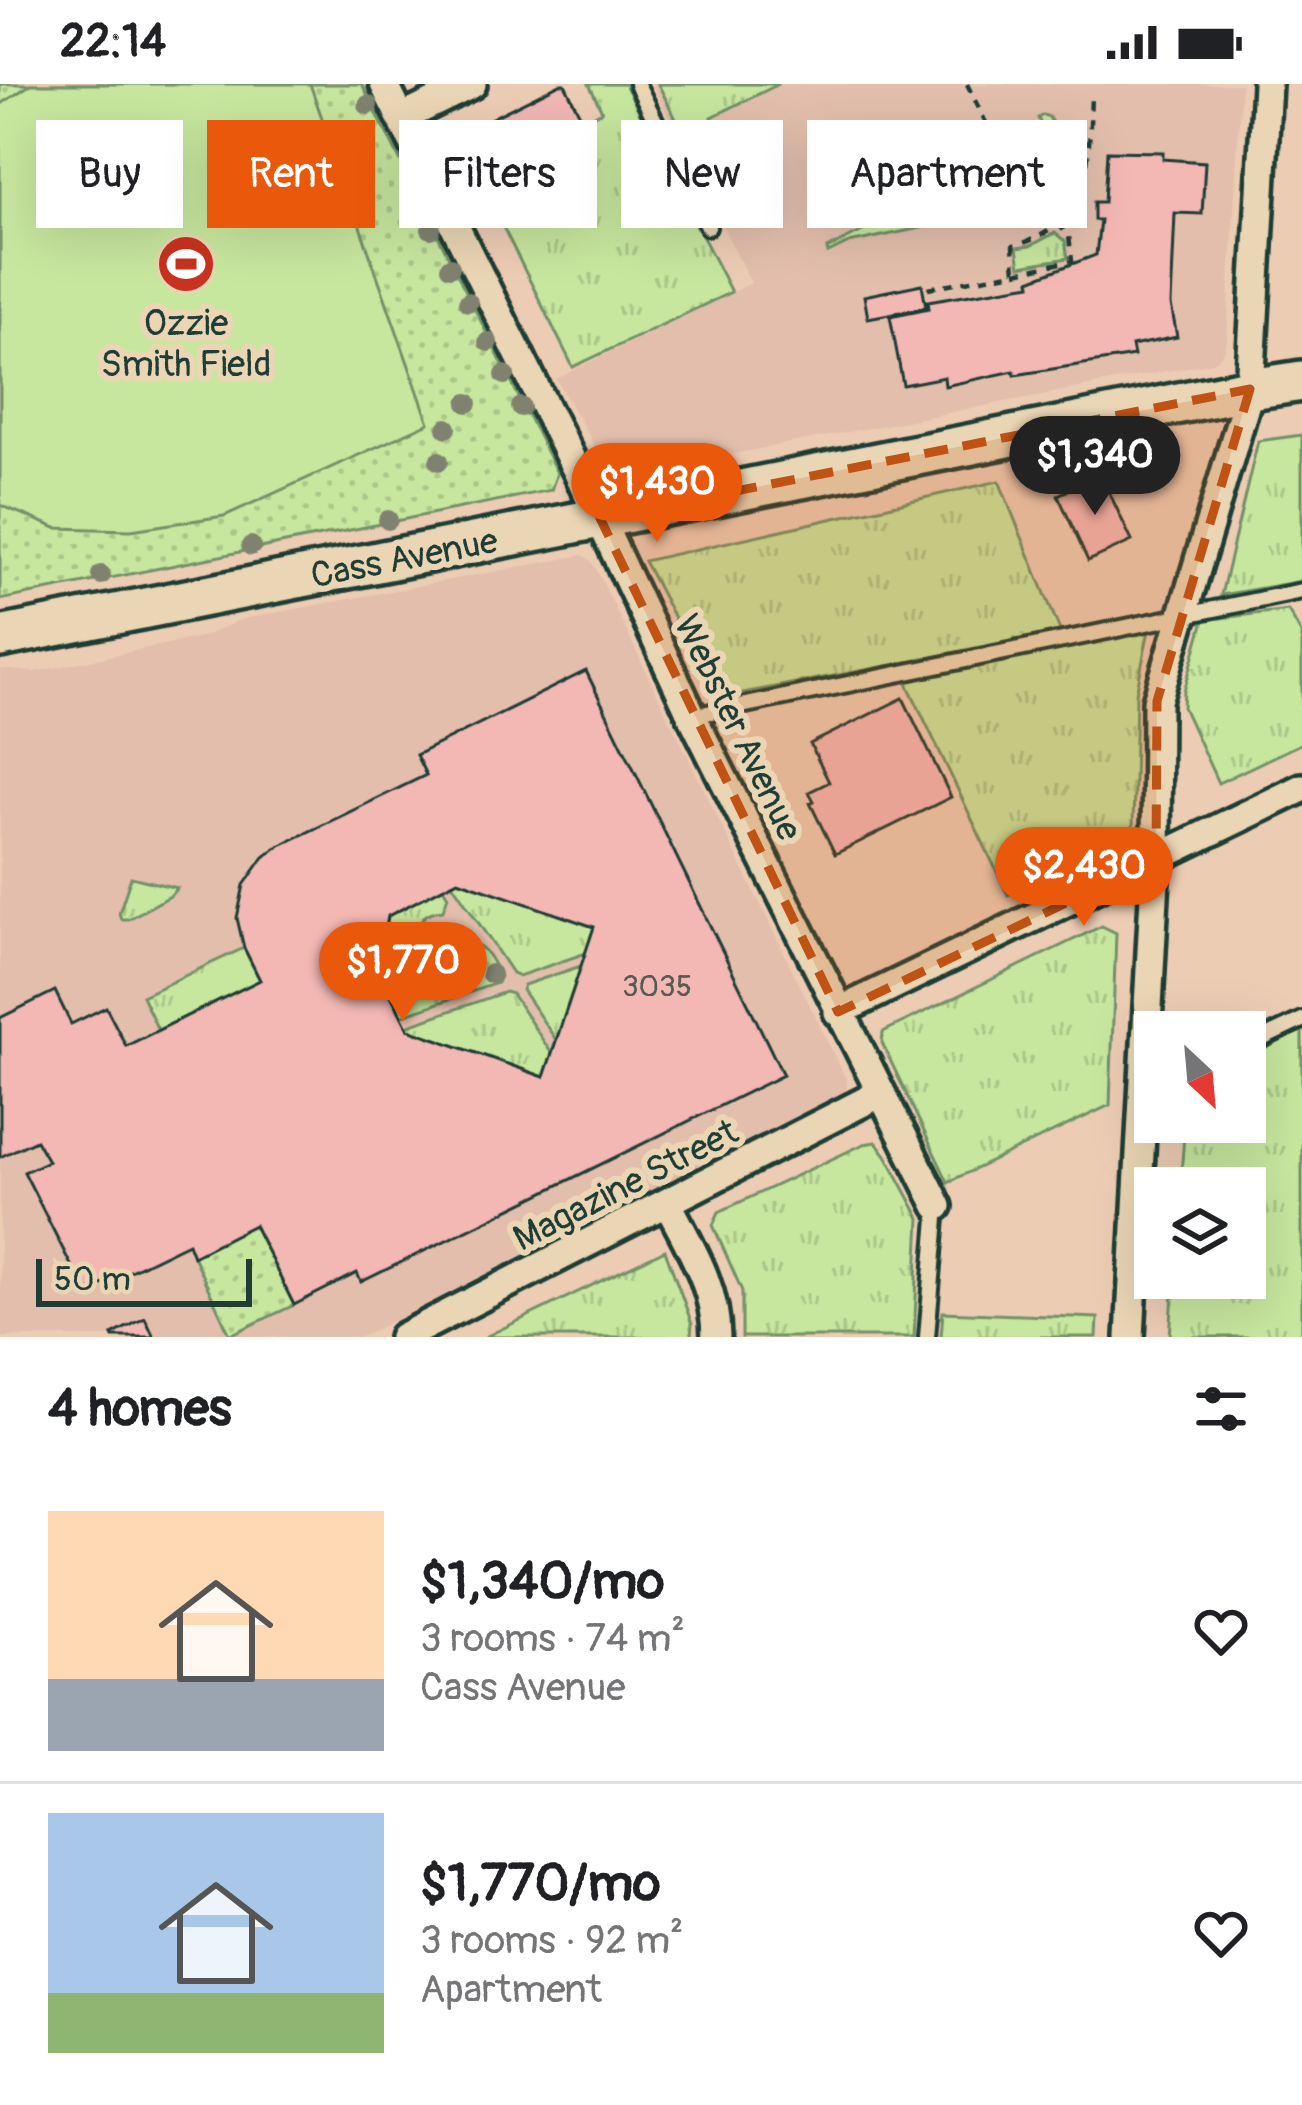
<!DOCTYPE html>
<html lang="en">
<head>
<meta charset="utf-8">
<style>
	body { margin:0; font-family:Pangolin,sans-serif; background:#f6f6f6; color:#202124; height:100vh; display:flex; flex-direction:column; font-size:45px; white-space:nowrap }
	* { box-sizing:border-box; margin:0 }
	p { font-size:39px; color:#757577 }
	.icon { flex:none; width:66px; height:66px; fill:none; stroke:currentColor; stroke-width:2; stroke-linecap:round; stroke-linejoin:round }
	.map { position:relative; height:1253px; overflow:hidden }
	.panel { display:flex; flex-direction:column; background:#fff; flex:1 }
	.panel>* { flex:none }
	.hud { position:absolute; left:36px; top:36px; width:1230px; height:108px; display:flex; gap:24px }
	.needle { width:78px; rotate:154deg }
	.fabs { position:absolute; left:1134px; top:927px; display:grid; gap:24px }
	.fabs a { display:grid; place-items:center; width:132px; height:132px; border-radius:0px; background:#fff; box-shadow:0 12px 48px #0002; font-size:60px }
	.scale { position:absolute; left:36px; bottom:30px; width:216px; box-sizing:border-box; padding-left:12px; border:6px solid #1f3d34; border-top:0; font-size:33px; line-height:42px; white-space:nowrap; color:#1f3d34; -webkit-text-stroke:9px #ead5b4; paint-order:stroke }
	.price { position:absolute; translate:-50% -102px; padding:0 27px; border-radius:42px; background:#ea580c; color:#fff; font-size:39px; line-height:78px; filter:drop-shadow(0 3px 6px #0008) }
	.price::after { content:''; position:absolute; left:50%; top:72px; width:36px; height:27px; margin-left:-18px; background:inherit; clip-path:polygon(0 0,100% 0,50% 100%) }
	.price.current { background:#222; color:#fff }
	ul { padding:0; list-style:none }
	li { display:flex; align-items:center; gap:36px; height:300px; padding:0 48px }
	li+li { border-top:3px solid #e0e0e0 }
	li span { display:grid; place-items:center; flex:none; width:336px; height:240px; border-radius:0px; color:#555 }
	li>.icon { margin-inline-start:auto }
	span .icon { width:144px; height:144px; fill:#fffc; stroke-width:1 }
	li b { font-size:51px }
	h2 { display:flex; justify-content:space-between; align-items:center; height:144px; padding:0 48px; font-size:51px }
	.chip { padding:0 42px; border-radius:0px; background:#fff; box-shadow:0 12px 48px #0002; font-size:42px; line-height:108px }
	.chip.current { background:#ea580c; color:#fff }
	.status { display:flex; justify-content:space-between; align-items:center; height:84px; padding:0 60px; background:#fff; direction:ltr }
	.status svg { height:33px; fill:currentColor }
	.map>svg:first-child { display:block }
	.built { fill:#e3beac }
	.grass { fill:url(#grass-tufts); stroke:#739269; stroke-width:3 }
	.park { fill:url(#park-dots); stroke:#739269; stroke-width:3 }
	.pitch { fill:#c7e69e; stroke:#739269; stroke-width:3 }
	.building { fill:#f3b7b4; stroke:#1f3d34; stroke-width:3; fill-rule:evenodd }
	.lines { fill:none; stroke-linecap:round; stroke-linejoin:round }
	.lane-casing { stroke:#1f3d34; stroke-width:22 }
	.street-casing { stroke:#1f3d34; stroke-width:36 }
	.secondary-casing { stroke:#1f3d34; stroke-width:48 }
	.path { stroke:#1f3d34; stroke-width:4.5; stroke-dasharray:9 9; stroke-linecap:butt }
	.lane { stroke:#ead5b4; stroke-width:14 }
	.street { stroke:#ead5b4; stroke-width:27 }
	.secondary { stroke:#ead5b4; stroke-width:39 }
	.tree { fill:#808270 }
	.marked { fill:#c05314; fill-opacity:0.2; stroke:#c05314; stroke-width:9; stroke-dasharray:24 15; stroke-linejoin:round }
	.labels { text-anchor:middle; stroke-width:12; stroke-linejoin:round; paint-order:stroke }
	.number-label { font-size:30px; fill:#545c54 }
	.poi-label { font-size:36px; fill:#1f3d34; stroke:#ead5b4 }
	.street-label { font-size:36px; fill:#1f3d34; stroke:#ead5b4 }
</style>
</head>
<body>
<div class="status"><b>22:14</b><svg viewBox="0 0 49 12"><path d="M0 12V9h3v3zM5 12V6h3v6zM10 12V3h3v9zM15 12V0h3v12zM26 1h20v11H26zM47 4h2v5h-2z"/></svg></div>
<div class="map">
<svg width="1302" height="1253" viewBox="0 0 1302 1253">
	<defs>
		<pattern id="grass-tufts" width="24" height="20" patternUnits="userSpaceOnUse" patternTransform="scale(3)"><rect width="24" height="20" fill="#c7e69e"/><path d="M3 7l-1-3M5 7V3M7 7l1-3M15 17l-1-3M17 17v-4M19 17l1-3" fill="none" stroke="#aac689"/></pattern>
		<pattern id="park-dots" width="8" height="8" patternUnits="userSpaceOnUse" patternTransform="scale(3)"><rect width="8" height="8" fill="#c7e69e"/><path d="M2 2h.1M6 6h.1" fill="none" stroke="#aac689" stroke-width="1.8" stroke-linecap="round"/></pattern>
	</defs>
	<rect width="100%" height="100%" fill="#edccb4"/>
	<filter id="ink" filterUnits="userSpaceOnUse"><feTurbulence type="fractalNoise" baseFrequency=".00833" numOctaves="2"/><feDisplacementMap in="SourceGraphic" scale="24" xChannelSelector="R" yChannelSelector="G"/><feConvolveMatrix kernelMatrix="1 2 1 2 8 2 1 2 1" color-interpolation-filters="sRGB"/></filter>
	<g filter="url(#ink)">
		<path class="built" d="M652,0h589l-14,257 -3,10 -7,9 -8,3 -590,113 -9,-4 -54,-93 195,-96z
			M583,471l7,5 6,9 250,510 1,8 -3,8 -483,242h-361v-668l34,3 171,-36 37,-17z"/>
		<path class="grass" d="M589,0h36l106,208 -158,75 -72,-144 89,-41 -25,-52 37,-19z
			M658,0h121l-67,33 14,31 -29,12z
			M1043,31l6,2 6,12 -5,47h-33l-18,-41 3,-1 11,22 34,-18 -9,-20z
			M987,56l19,38 5,31 -162,34 -21,10 -1,-4 168,-85z
			M1055,149l10,8 3,17 -48,8 -3,-18 13,-2z
			M1302,351v146l-81,14 37,-154z
			M999,397l62,152 -345,65 -72,-137z
			M1288,526l14,25v108l-84,40 -35,-76 1,-16 20,-71z
			M1149,546l-13,64 -3,135h-9c-24,32 -79,49 -116,66l-103,-216z
			M131,793l46,11 -7,8 -42,23h-7l-2,-6z
			M458,796l136,47 -8,26 -67,23 -7,-3 -60,-90z
			M443,804l5,8 -5,14c-6,1 -13,1 -18,6 -14,11 -8,35 7,42 19,10 27,-17 44,-13 11,3 18,21 24,31l-3,7 -96,33 -28,-57 11,-21 4,-22z
			M1102,842l14,7 -6,172 -162,77 -66,-139 1,-11z
			M244,864l16,32 -102,50 -16,-34z
			M581,882l-25,74 -34,-50 2,-5z
			M505,908l7,2 40,60 -8,23 -136,-48 -2,-3z
			M1302,946v307h-132l4,-59h71v-90h-65l5,-66h60v-63z
			M876,1058l10,13 34,63 -6,119h-172v-46l-29,-66 6,-13 145,-68z
			M665,1166l27,74 -1,13h-206z
			M943,1228l155,6 -1,19h-156z"/>
		<path class="park" d="M0,0h362l195,389 -6,17 -551,110z
			M254,1141l40,80 -64,30 -37,-79z"/>
		<path class="pitch" d="M31,0h279l119,339 -205,93 -93,14 -75,-2 -56,-23v-400z"/>
		<path class="building" d="M560,0h5l15,31 -102,51 -16,-33z
			M1107,67l56,1v7l42,3 -3,52 -27,-1 -4,92 6,32 -45,9 2,10 -119,19 -1,-4 -69,15 -1,-9 -41,8 -13,-69 39,-8 -1,-7 103,-17 -1,-4 66,-25 4,-35h-6v-18h10z
			M922,200l4,23 -58,11 -4,-22z
			M1101,391l31,66 -44,20 -30,-66z
			M586,587l197,404 -422,207 -4,-9 -63,32 -40,-80 -61,31 -5,-13 -103,50 -61,-121 24,-11 -12,-21 -36,17v-139l55,-27 16,33 35,-17 20,39 134,-66 -16,-32 -7,-30 7,-33 20,-28 15,-11 147,-71 -10,-20zM458,796l136,47 -50,150 -136,-48 -35,-70 11,-21 4,-22z
			M903,614l48,99 -116,57 -25,-51 4,-2 -5,-9 20,-10 -19,-38z
			M145,1234l9,19h-41l-1,-2z"/>
		<g class="lines">
			<g class="lane-casing">
				<path id="lane" d="M637,0l71,143
					M692,632l610,-125
					M1245,963l57,-27
					M927,1253l11,-131"/>
			</g>
			<g class="street-casing">
				<path id="street" d="M384,0l194,389 114,243 246,490
					M402,34l70,-34
					M838,928l464,-224
					M668,1120c22,43 48,83 48,133
					M403,1253l476,-243
					M1130,1253l26,-477 1,-159 93,-312 17,-305"/>
			</g>
			<g class="secondary-casing">
				<path id="secondary" d="M0,553l1250,-248 52,-8"/>
			</g>
			<path class="path" d="M967,0l45,92 21,23
				M1016,188l56,-11 -3,-25 -13,-14
				M928,204l87,-16 -2,-26c81,-22 75,-81 78,-151"/>
			<use href="#lane" class="lane"/>
			<use href="#street" class="street"/>
			<use href="#secondary" class="secondary"/>
		</g>
		<g class="tree">
			<circle cx="368" cy="21" r="10"/>
			<circle cx="415" cy="113" r="10"/>
			<circle cx="431" cy="145" r="10"/>
			<circle cx="450" cy="183" r="10"/>
			<circle cx="468" cy="218" r="10"/>
			<circle cx="488" cy="258" r="10"/>
			<circle cx="505" cy="291" r="10"/>
			<circle cx="468" cy="319" r="10"/>
			<circle cx="521" cy="323" r="10"/>
			<circle cx="447" cy="344" r="10"/>
			<circle cx="439" cy="377" r="10"/>
			<circle cx="388" cy="436" r="10"/>
			<circle cx="251" cy="462" r="10"/>
			<circle cx="101" cy="491" r="10"/>
			<circle cx="491" cy="890" r="10"/>
		</g>
	</g>
	<path class="marked" d="M1250,305l-93,312 -1,159 -318,152 -238,-494z"/>
	<defs>
		<g id="stadium-disc" transform="scale(3)"><circle r="9.5" fill="#c8321e" stroke="#ead5b4"/><path d="M0-5a6.5 5 0 1 0 0 10a6.5 5 0 1 0 0-10ZM-3.5-1.8h7v3.6h-7Z" fill="#fff"/></g>
	</defs>
	<g fill-rule="evenodd">
		<use href="#stadium-disc" x="186" y="180"/>
	</g>
	<g class="labels">
		<g class="number-label">
			<text x="657" y="912">3035</text>
		</g>
		<g class="poi-label">
			<text x="186" y="251">Ozzie<tspan x="186" dy="41">Smith Field</tspan></text>
		</g>
		<g class="street-label">
			<text transform="translate(404 473) rotate(-11)" y="13">Cass Avenue</text>
			<text transform="translate(739 643) rotate(64)" y="13">Webster Avenue</text>
			<text transform="translate(625 1100) rotate(-27)" y="13">Magazine Street</text>
		</g>
	</g>
</svg>
<div class="fabs">
<a><svg class="needle" viewBox="-14 -14 28 28"><path d="M0-13l5 13h-10z" fill="#e53935"/><path d="M0 13l5-13h-10z" fill="#757577"/></svg></a>
<a><svg class="icon" aria-label="layers" viewBox="0 0 24 24"><path d="M12 4l9 5-9 5-9-5zM3 14l9 5 9-5"/></svg></a>
</div>
<div class="scale">50 m</div>
<b class="price current" style="left:1095px;top:434px">$1,340</b>
<b class="price" style="left:657px;top:461px">$1,430</b>
<b class="price" style="left:1084px;top:845px">$2,430</b>
<b class="price" style="left:403px;top:940px">$1,770</b>
<div class="hud">
<a class="chip">Buy</a>
<a class="chip current">Rent</a>
<a class="chip">Filters</a>
<a class="chip">New</a>
<a class="chip">Apartment</a>
</div>
</div>
<section class="panel">
<h2>4 homes<svg class="icon" aria-label="filters" viewBox="0 0 24 24"><path d="M4 7h16M4 17h16"/><circle cx="9" cy="7" r="2"/><circle cx="15" cy="17" r="2"/></svg></h2>
<ul>
<li><span style="background:linear-gradient(#ffd9b3 70%,#9aa5b1 0)"><svg class="icon" aria-label="home" viewBox="0 0 24 24"><path d="M3 11l9-7 9 7M6 9v11h12V9"/></svg></span><div><b>$1,340/mo</b><p>3 rooms · 74 m²</p><p>Cass Avenue</p></div><svg class="icon" aria-label="heart" viewBox="0 0 24 24"><path d="M12 20l-8-8c-3-5 5-10 8-4 3-6 11-1 8 4z"/></svg></li>
<li><span style="background:linear-gradient(#a9c7e8 75%,#8fb573 0)"><svg class="icon" aria-label="home" viewBox="0 0 24 24"><path d="M3 11l9-7 9 7M6 9v11h12V9"/></svg></span><div><b>$1,770/mo</b><p>3 rooms · 92 m²</p><p>Apartment</p></div><svg class="icon" aria-label="heart" viewBox="0 0 24 24"><path d="M12 20l-8-8c-3-5 5-10 8-4 3-6 11-1 8 4z"/></svg></li>
</ul>
</section>
</body>
</html>
